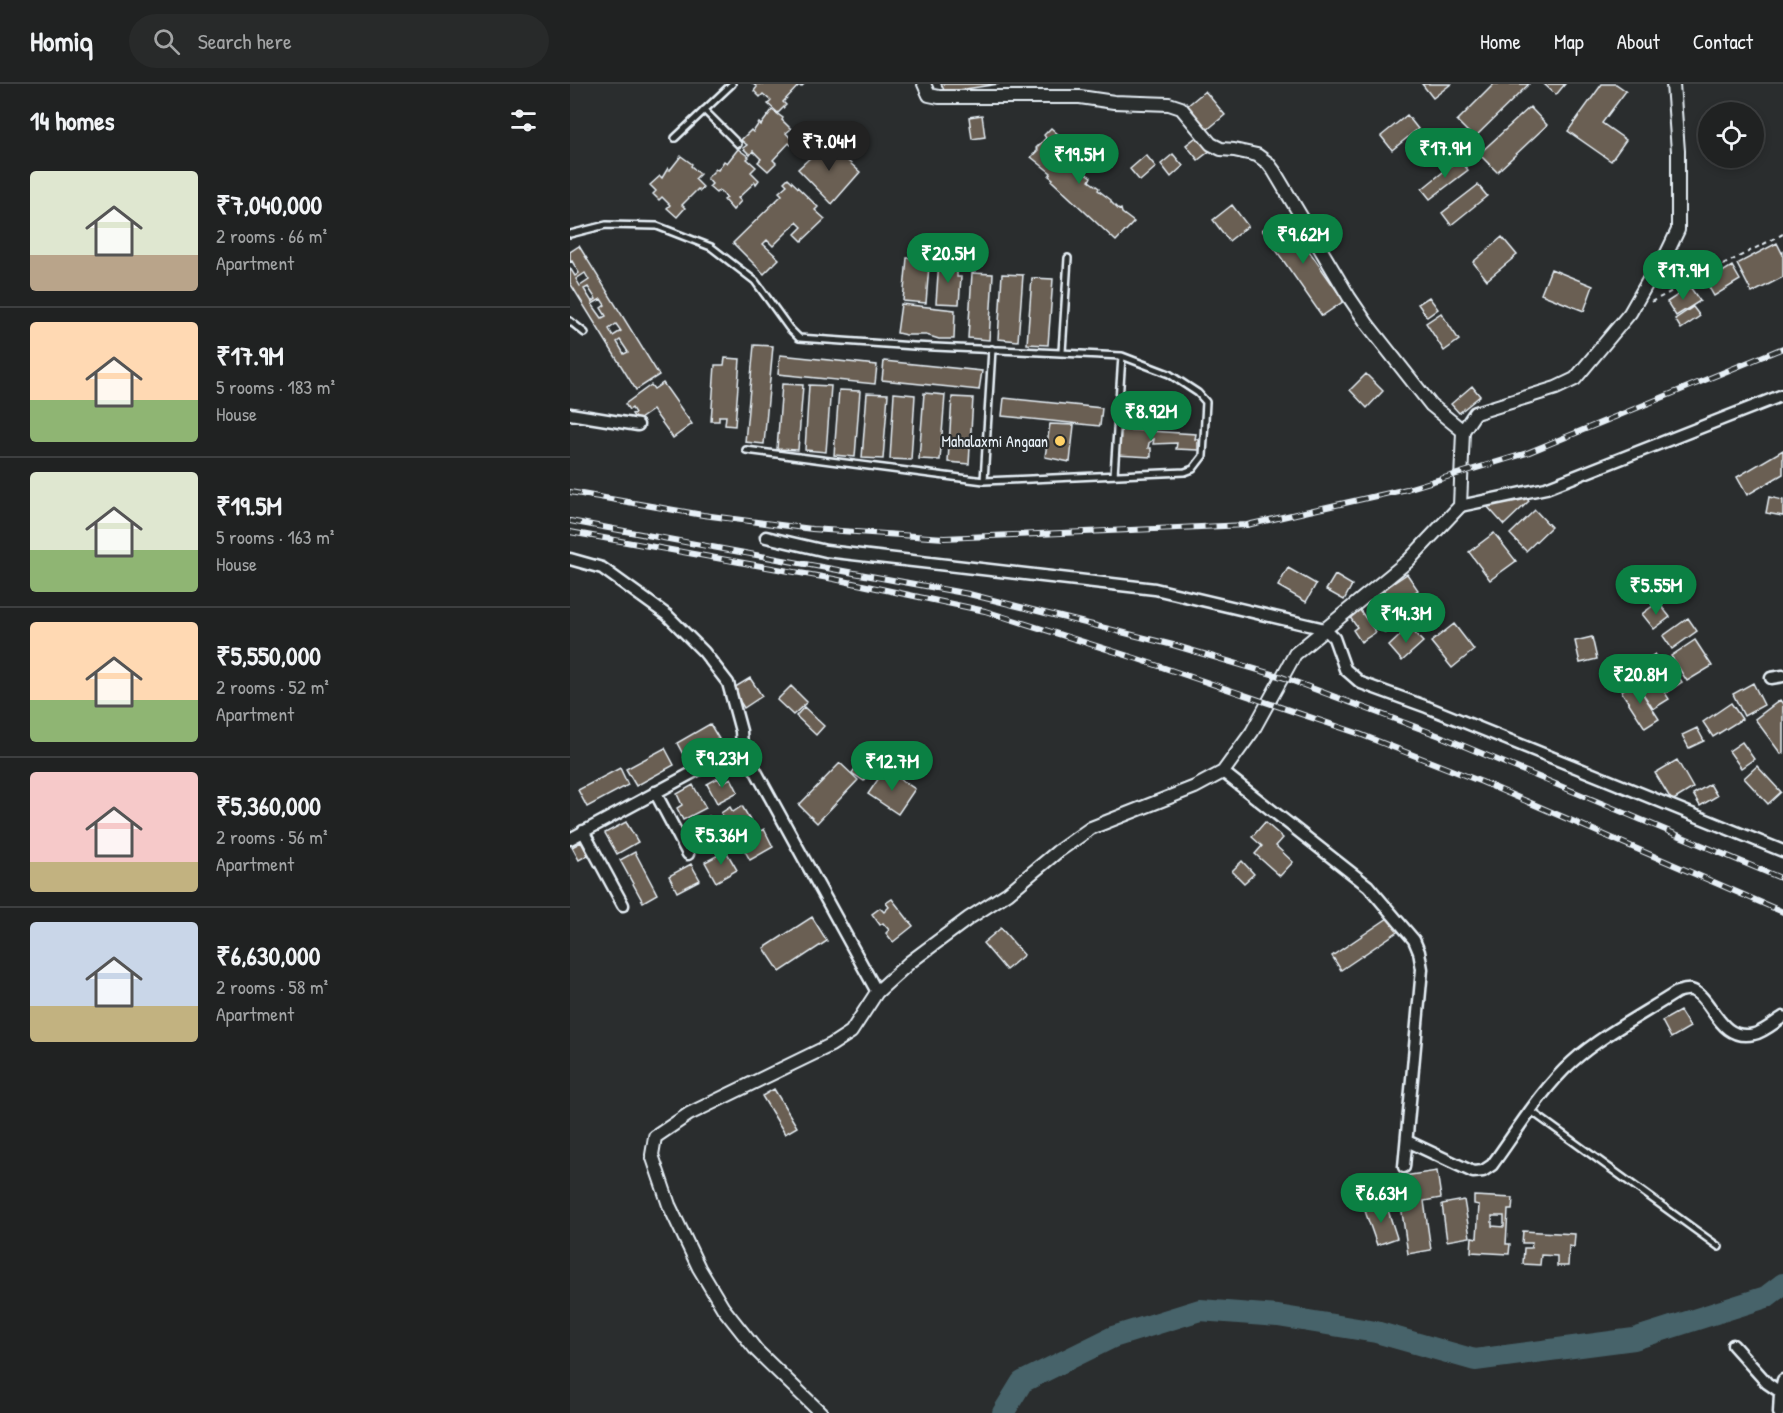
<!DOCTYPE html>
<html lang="en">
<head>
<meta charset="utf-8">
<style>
	body { margin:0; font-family:"Patrick Hand",sans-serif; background:#282a2a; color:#f1f3f6; height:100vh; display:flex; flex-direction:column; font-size:22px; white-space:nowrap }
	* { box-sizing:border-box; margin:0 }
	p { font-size:20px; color:#a2a4a5 }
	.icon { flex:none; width:33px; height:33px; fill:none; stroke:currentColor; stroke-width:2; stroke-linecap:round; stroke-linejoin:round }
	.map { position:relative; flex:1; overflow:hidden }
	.sheet { display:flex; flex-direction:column; background:#202222; width:570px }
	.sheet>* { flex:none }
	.fabs { position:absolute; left:1128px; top:18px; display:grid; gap:12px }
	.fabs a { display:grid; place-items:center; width:66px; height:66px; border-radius:50%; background:#202222; box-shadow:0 3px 9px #0003,0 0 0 2px #3d3f40; font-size:30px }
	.price { position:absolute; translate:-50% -51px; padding:0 14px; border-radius:21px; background:#0b8043; color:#fff; font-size:20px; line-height:39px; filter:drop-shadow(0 2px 3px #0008) }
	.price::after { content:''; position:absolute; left:50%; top:36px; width:18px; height:14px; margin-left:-9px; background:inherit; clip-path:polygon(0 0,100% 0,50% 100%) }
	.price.active { background:#222; color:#fff }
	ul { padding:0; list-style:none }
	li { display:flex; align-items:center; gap:18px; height:150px; padding:0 30px }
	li+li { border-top:2px solid #3d3f40 }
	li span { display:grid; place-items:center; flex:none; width:168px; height:120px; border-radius:6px; color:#555 }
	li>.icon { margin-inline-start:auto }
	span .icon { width:72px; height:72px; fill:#fffc; stroke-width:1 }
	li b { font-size:26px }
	h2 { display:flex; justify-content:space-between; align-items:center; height:72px; padding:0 30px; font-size:26px }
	header { display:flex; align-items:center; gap:36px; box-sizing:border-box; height:84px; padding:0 30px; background:#202222; border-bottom:2px solid #3d3f40 }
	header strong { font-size:28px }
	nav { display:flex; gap:33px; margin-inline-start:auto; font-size:21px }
	.search { width:420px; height:54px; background:#282a2a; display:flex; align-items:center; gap:15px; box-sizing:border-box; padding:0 21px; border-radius:33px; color:#a2a4a5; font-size:22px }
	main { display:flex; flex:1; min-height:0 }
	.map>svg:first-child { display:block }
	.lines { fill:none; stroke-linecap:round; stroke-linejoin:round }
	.river { stroke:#47646b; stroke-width:22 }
	.building { fill:#6b5f52; stroke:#e8f1f8; stroke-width:1.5; fill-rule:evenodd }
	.service-casing { stroke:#e8f1f8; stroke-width:10 }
	.minor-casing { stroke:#e8f1f8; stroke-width:15 }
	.tertiary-casing { stroke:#e8f1f8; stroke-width:16 }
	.path { stroke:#e8f1f8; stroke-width:2; stroke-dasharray:4.5 4.5; stroke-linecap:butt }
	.service { stroke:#2a2d2e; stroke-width:5 }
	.minor { stroke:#2a2d2e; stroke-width:10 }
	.tertiary { stroke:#2a2d2e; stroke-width:12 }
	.rail-casing { stroke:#e8f1f8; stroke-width:6 }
	.rail { stroke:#2a2d2e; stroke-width:4; stroke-dasharray:11; stroke-linecap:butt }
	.poi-dot { fill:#ffd166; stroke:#2a2d2e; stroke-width:2 }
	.labels { text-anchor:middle; stroke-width:4.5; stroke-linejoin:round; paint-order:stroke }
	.poi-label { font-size:16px; fill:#e8f1f8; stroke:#2a2d2e; text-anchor:end }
</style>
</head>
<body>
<header>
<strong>Homiq</strong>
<div class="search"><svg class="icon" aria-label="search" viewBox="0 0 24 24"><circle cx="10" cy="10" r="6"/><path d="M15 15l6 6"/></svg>Search here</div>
<nav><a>Home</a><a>Map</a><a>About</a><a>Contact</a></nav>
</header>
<main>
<section class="sheet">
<h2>14 homes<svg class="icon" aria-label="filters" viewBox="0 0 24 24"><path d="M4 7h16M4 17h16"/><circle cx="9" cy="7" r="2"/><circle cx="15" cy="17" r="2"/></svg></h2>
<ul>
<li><span style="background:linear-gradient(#dfe7d0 70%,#b9a48a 0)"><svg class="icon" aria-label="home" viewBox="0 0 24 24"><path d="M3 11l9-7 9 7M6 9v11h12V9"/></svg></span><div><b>₹7,040,000</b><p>2 rooms · 66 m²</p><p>Apartment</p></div></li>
<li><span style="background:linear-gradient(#ffd9b3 65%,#8fb573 0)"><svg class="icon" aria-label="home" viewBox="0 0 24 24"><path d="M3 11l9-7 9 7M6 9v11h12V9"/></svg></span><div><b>₹17.9M</b><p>5 rooms · 183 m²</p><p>House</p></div></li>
<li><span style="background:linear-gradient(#dfe7d0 65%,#8fb573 0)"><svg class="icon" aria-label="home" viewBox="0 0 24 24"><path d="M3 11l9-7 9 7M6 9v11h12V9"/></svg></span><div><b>₹19.5M</b><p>5 rooms · 163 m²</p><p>House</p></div></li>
<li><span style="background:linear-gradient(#ffd9b3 65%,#8fb573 0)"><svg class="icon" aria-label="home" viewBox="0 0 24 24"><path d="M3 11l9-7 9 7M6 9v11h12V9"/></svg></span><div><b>₹5,550,000</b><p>2 rooms · 52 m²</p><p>Apartment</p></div></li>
<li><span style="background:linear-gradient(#f6c9c9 75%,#c2b280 0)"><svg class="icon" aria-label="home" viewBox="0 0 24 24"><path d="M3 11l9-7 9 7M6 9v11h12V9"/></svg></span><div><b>₹5,360,000</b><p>2 rooms · 56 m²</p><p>Apartment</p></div></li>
<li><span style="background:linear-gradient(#c9d6e8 70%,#c2b280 0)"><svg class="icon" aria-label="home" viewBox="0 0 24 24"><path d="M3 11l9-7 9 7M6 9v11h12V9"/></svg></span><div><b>₹6,630,000</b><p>2 rooms · 58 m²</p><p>Apartment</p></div></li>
</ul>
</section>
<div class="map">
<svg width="1213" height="1329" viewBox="0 0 1213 1329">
	<rect width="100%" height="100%" fill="#2a2d2e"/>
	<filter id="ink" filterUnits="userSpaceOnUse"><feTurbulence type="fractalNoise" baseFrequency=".0167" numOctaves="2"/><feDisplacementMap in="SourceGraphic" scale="12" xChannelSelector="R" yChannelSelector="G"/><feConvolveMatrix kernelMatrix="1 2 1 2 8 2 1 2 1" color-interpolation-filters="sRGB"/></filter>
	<g filter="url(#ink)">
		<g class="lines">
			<path class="river" d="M433,1329l19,-31 91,-45 87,-27 78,6 98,16 99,28 159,-21 132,-42 17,-13"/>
		</g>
		<path class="building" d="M183,0h51l-3,3 -2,-2 -16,17 3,3 -8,8 -10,-9 3,-3 -8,-7 -3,3 -6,-6 3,-4z
			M371,0h58l-54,8z
			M852,0h29l-18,14z
			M924,0h35l-55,54 -17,-17z
			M974,0h21l-9,11z
			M1032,0h14l10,7 -24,32 24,17 -15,21 -43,-30z
			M635,7l20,24 -18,15 -20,-24z
			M960,23l17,18 -50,47 -18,-18z
			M202,26l11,8 -1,2 9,9 -5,4 8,9 -3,3 -2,-2 -16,17 3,3 -8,8 -10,-9 3,-3 -8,-8 -3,4 -7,-7 4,-3 -6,-5 10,-10 2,2 6,-9 2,2z
			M412,31l3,22 -13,2 -3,-22z
			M837,31l11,14 -26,21 -11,-14z
			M481,44l17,15 -2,2 7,5 -3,2 7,5 -2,2 6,4 -1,2 6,6 -1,2 6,4 -2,4 10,7 -1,2 13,10v2l8,8 2,-1 1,4 12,9 -18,19 -64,-60 1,-2 -4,-3 2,-3 -20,-16 7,-7 -2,-2 10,-10 -2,-3z
			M629,51l12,15 -13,10 -12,-15z
			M257,58l33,30 -28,32 -34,-35z
			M168,65l11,8 -2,2 9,8 -5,5 8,8 -3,4 -1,-2 -17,16 3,3 -8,9 -9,-10 3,-2 -8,-8 -3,3 -7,-6 3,-3 -5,-6 9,-9 2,1 6,-9 3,2z
			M603,70l10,12 -12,11 -10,-13z
			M576,71l10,12 -16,14 -10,-12z
			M111,72l11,8 -1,2 9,8 -5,5 8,8 -3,4 -2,-2 -16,16 3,3 -8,9 -10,-9 3,-3 -8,-8 -3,3 -6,-6 3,-3 -6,-6 10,-9 2,2 6,-10 2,2z
			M889,75l9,11 -38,29 -8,-10z
			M218,94l30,29 -3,3 10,9 -23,22 -7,-7 7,-7 -5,-5 -24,24 -6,-6 -4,4 16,15 -15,15 -31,-31 49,-48 -3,-3 8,-7 -3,-3z
			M908,101l9,11 -36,29 -9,-12z
			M662,121l16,21 -19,15 -16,-21z
			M714,131l60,86 -22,15 -60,-86z
			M932,153l15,18 -30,25 -14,-18z
			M1207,159l5,10 1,-1v25l-31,16 -15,-29z
			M9,162l80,129 -23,15 -66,-107v-15l5,8 4,-3 -7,-12 -2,1v-10zM15,189l4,7 -9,6 -4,-7zM18,203l8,12 -4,3 -8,-13zM31,215l4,6 -4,3 5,8 -4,2 -10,-14zM46,240l5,7 -8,5 -4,-7zM50,256l8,12 -4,2 -7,-12z
			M351,164h7v5h2l-4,50 -23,-2 4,-43h8l1,-3 4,1z
			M369,176l13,1v10h5v6h4l-2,27 -23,-1z
			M1162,182l8,14 -26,16 -8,-14z
			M981,185l42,17 -9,25 -43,-17z
			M402,189l21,1 -4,66 -21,-2z
			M432,190l21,1 -5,66 -20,-2z
			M462,194l21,1 -5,66 -21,-1z
			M1120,203l10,14 -24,15 -9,-14z
			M859,213l9,12 -11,8 -9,-13z
			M331,220l54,6 -1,29h-15l-13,-4h-20l-9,-2z
			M1123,223l7,9 -19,13 -6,-10z
			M871,229l18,27 -15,11 -18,-28z
			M184,261l19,1 -9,98 -19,-2z
			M210,271l97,10 -2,19 -97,-10z
			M155,274l15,1 -5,67 -10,-1 1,-9h-7v5h-8l4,-56h9z
			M314,277l98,10 -3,19 -97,-10z
			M796,290l17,17 -16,17 -17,-18z
			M93,299l29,41 -19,14 -20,-28 -16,11 -5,-7 3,-1 -3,-5 -3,2 -4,-6 26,-19 3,4z
			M212,300l21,1 -5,65 -21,-1z
			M239,301l22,1 -5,66 -21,-2z
			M902,302l8,10 -21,17 -8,-9z
			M269,306l21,1 -5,66 -21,-2z
			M297,309l21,1 -5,65 -21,-1z
			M324,309l21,2 -4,65 -21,-1z
			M354,309l21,2 -5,65 -21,-1z
			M382,313l21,1 -4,66 -21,-2z
			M434,314l98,10 -2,18 -98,-10z
			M480,340l24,1 -4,37 -25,-5z
			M548,345l78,5 -1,5h3v11l-22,-1 1,-6 -24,1 1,-5 -5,4 -1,5h3v9l-35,-2z
			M1213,366v24l-36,21 -10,-18z
			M954,412l5,5 -25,24 -18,-20z
			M1199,413l14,3v16l-17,-3z
			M965,426l16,17 -25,24 -16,-17z
			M924,449l22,28 -26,19 -21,-28z
			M718,484l28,16 -10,18 -28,-16z
			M837,490l11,16 -11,8 10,14 -32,21 -10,-15 13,-9 -11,-15z
			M765,491l17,10 -8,15 -18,-10z
			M1088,518l12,15 -16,12 -12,-15z
			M789,525l17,23 -15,10 -8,-12 4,-3 -8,-11z
			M1118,534l9,13 -25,18 -9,-13z
			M884,540l20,26 -22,18 -21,-26z
			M839,543l14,15 -21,19 -13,-15z
			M1022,553l5,22 -17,4 -5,-22z
			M1125,556l17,26 -25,15 -16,-25z
			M1085,570l11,16 -19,13 -11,-16z
			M1104,586l8,12 -15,10 -8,-12z
			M180,594l12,18 -18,12 -12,-19z
			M1086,595l13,20 -16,10 -13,-20z
			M1065,598l24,37 -14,9 -24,-37z
			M1183,599l11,22 -20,11 -11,-22z
			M221,602l16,16 -14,13 -16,-15z
			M1210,616l3,4v49l-2,1 -26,-35z
			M1161,619l11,16 -29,18 -10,-15z
			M234,623l20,19 -8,9 -20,-19z
			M140,640l9,15 -34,19 -8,-15z
			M1127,644l7,13 -15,7 -7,-13z
			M1172,658l12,17 -13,9 -12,-17z
			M95,664l9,17 -38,21 -10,-17z
			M292,674l12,8 -10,15 -12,-8z
			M1107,676l16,28 -21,13 -17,-28z
			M270,679l18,17 -41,43 -18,-18z
			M1187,682l24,26 -13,12 -24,-26z
			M50,684l8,17 -41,22 -9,-17z
			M315,685l30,20 -17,25 -30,-20z
			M148,694l3,5 10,-5 7,14 -21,11 -10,-19z
			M1140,700l7,12 -17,10 -7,-12z
			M123,701l13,23 -23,12 -6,-12 5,-3 -5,-11z
			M172,722l10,17 -19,11 -12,-21 9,-6 3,5z
			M139,732l12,20 -21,12 -12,-20z
			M56,738l12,20 -21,12 -12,-21z
			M695,738l18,16 -7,8 17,16 -13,14 -25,-22 7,-8 -10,-9z
			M194,745l9,18 -23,13 -10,-18z
			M11,758l7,13 -9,5 -7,-13z
			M156,767l11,19 -21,12 -11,-20z
			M65,768l22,42 -14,8 -23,-42z
			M672,777l12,13 -10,9 -12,-12z
			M121,780l9,16 -23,12 -8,-16z
			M322,815l21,27 -20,16 -7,-9 3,-3 -6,-7 -3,2 -8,-11 8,-6 4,4 5,-5 -3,-4z
			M821,832l9,14 -59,40 -9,-14z
			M242,833l15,24 -47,31 -16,-24z
			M431,844l23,27 -18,15 -23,-27z
			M1110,927l10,16 -19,11 -9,-17z
			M204,1005l23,38 -12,7 -23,-38z
			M867,1087l4,27 -17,3 7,49 -23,4 -11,-77z
			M904,1112l39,2 -1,12h-4l-2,34h4l-1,10 -38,-2 1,-15 5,1 2,-33 -5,-1zM922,1132h12v11l-12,-1z
			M894,1116l6,37 -23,4 -5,-37z
			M816,1120l11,34 -20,7 -12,-34z
			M953,1147l52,3 -1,13 -5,-1 -1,20h-11v-10l-16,-1 -1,10 -17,-1 1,-16h7l1,-5h-10z"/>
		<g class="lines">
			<g class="service-casing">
				<path id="service" d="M134,26l34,34
					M105,54l57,-54
					M0,150l36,-9 51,1 54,21 44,34 34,47 10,10 115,8 208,10 47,18 29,19 8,9 -3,54 -10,13 -8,3 -201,9 -238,-31
					M0,237l15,12
					M492,268l6,-94
					M544,391l8,-119
					M414,397l8,-132
					M961,1027l188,136"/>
			</g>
			<g class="minor-casing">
				<path id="minor" d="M0,330l68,11
					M890,422l86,-18 237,-93
					M196,453l60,14 329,38 170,40 9,9 11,31 16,14 66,24 356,144
					M0,475l32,9 65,47 37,37 24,31 13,48 1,15 135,246
					M1201,594l12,-2
					M653,688l145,114 46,54 5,12 3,17 -18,198
					M85,708l33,62
					M13,747l40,74
					M0,755l172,-93
					M837,1057l66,31 10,-1 9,-6c25,-34 49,-75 80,-103 30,-27 71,-48 105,-70 4,-1 10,-3 14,-2 21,5 27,53 63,44 10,-2 21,-12 29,-17
					M1163,1261l34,38 16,11
					M1209,1329l1,-20 3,-13"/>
			</g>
			<g class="tertiary-casing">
				<path id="tertiary" d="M354,0l5,11 10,2h141l34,5 55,2 12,4 30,36 10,5 13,1 23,5 11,8 6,8 75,126 19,28 63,80 32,26
					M251,1329l-64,-62 -34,-43 -24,-40 -30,-63 -17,-50 3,-18 34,-23 142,-69 20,-13 26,-40 33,-30 59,-44 39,-25 49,-41 34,-24 104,-41 28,-15 29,-40 43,-78 113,-93 52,-55 3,-75 12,-18 81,-25 19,-9 55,-66 20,-35 16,-23 12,-25v-79l-5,-67"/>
			</g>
			<path class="path" d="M1081,218l132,-68"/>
			<use href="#service" class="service"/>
			<use href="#minor" class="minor"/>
			<use href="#tertiary" class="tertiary"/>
			<g class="rail-casing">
				<path id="rail" d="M0,408l133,23 109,14 132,9 303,-13 160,-36 120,-36 256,-105
					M0,437l399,73 204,51 109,32 158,59 343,143
					M0,448l264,47 151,32 150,47 222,75 125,49 301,130"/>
			</g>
			<use href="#rail" class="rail"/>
		</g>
	</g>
	<circle class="poi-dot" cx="490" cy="357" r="6"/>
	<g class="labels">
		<g class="poi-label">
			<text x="478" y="363">Mahalaxmi Angaan</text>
		</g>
	</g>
</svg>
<div class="fabs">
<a><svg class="icon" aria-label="locate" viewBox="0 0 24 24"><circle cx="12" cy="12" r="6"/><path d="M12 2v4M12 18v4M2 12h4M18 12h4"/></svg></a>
</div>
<b class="price active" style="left:259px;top:88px">₹7.04M</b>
<b class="price" style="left:875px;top:95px">₹17.9M</b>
<b class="price" style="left:509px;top:101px">₹19.5M</b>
<b class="price" style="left:733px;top:181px">₹9.62M</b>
<b class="price" style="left:378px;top:200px">₹20.5M</b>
<b class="price" style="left:1113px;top:217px">₹17.9M</b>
<b class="price" style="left:581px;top:358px">₹8.92M</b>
<b class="price" style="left:1086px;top:532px">₹5.55M</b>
<b class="price" style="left:836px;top:560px">₹14.3M</b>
<b class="price" style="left:1070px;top:621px">₹20.8M</b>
<b class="price" style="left:152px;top:705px">₹9.23M</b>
<b class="price" style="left:322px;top:708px">₹12.7M</b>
<b class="price" style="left:151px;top:782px">₹5.36M</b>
<b class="price" style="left:811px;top:1140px">₹6.63M</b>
</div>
</main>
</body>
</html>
